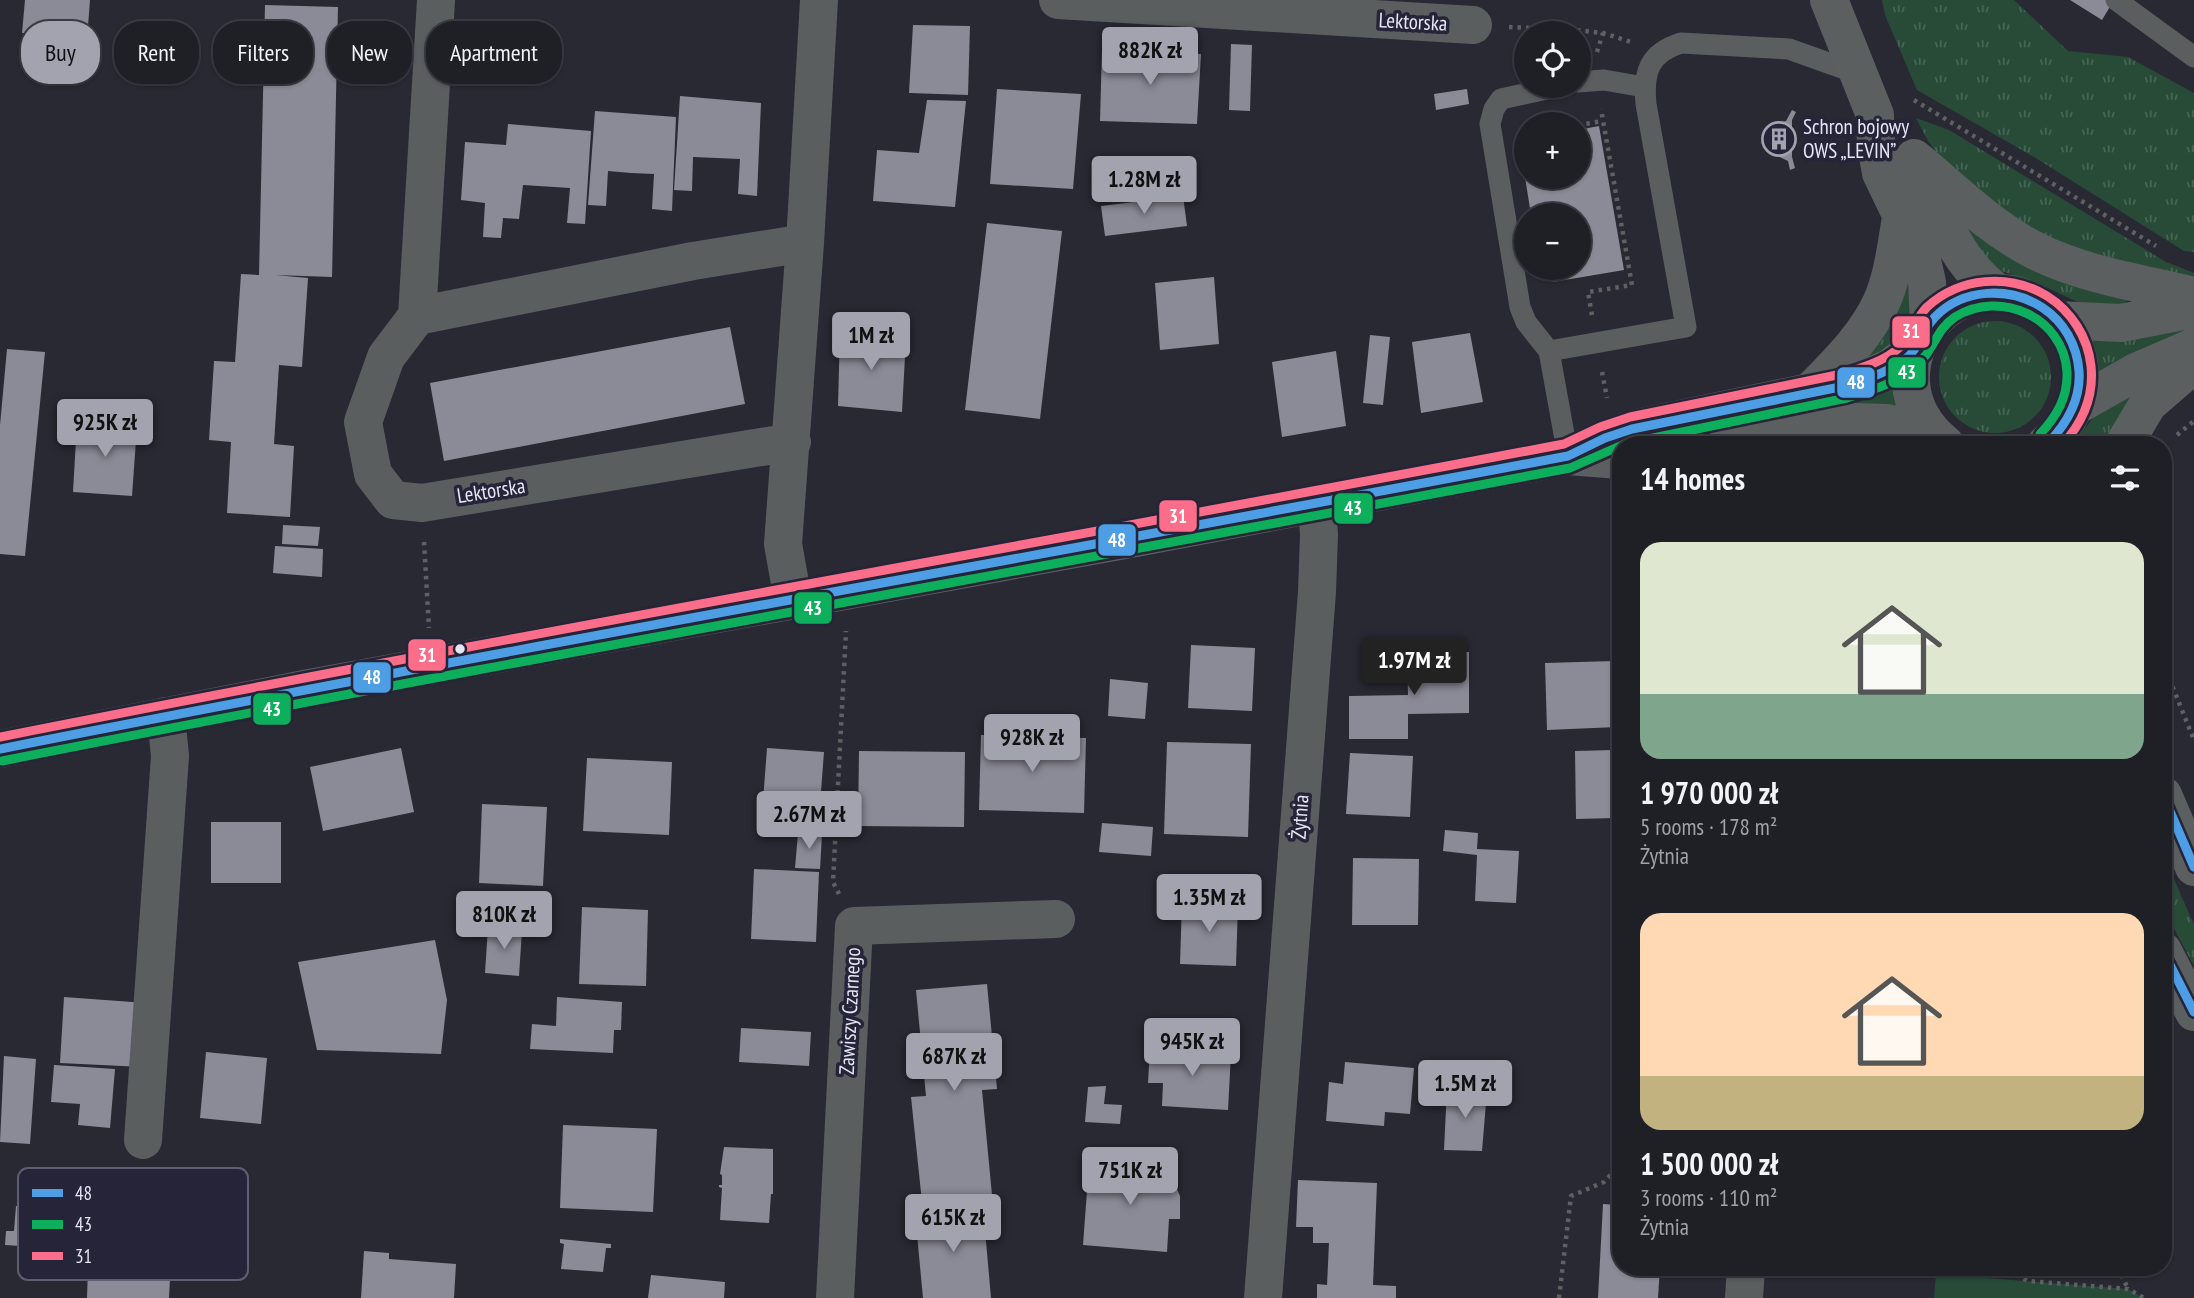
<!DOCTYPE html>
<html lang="en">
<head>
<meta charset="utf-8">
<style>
	body { margin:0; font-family:"PT Sans Narrow",sans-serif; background:#27272e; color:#f1f3f6; height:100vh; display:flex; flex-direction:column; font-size:26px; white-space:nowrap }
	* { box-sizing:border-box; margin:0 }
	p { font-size:23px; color:#a1a2a7 }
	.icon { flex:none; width:38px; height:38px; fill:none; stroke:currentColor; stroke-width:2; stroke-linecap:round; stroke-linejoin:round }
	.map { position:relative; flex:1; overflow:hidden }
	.sheet { position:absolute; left:1612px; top:436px; width:560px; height:840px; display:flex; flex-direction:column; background:#1f1f26; border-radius:28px; box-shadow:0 2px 5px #0004,0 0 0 2px #3c3d43 }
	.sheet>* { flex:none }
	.hud { position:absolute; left:21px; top:21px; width:665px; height:63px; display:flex; gap:14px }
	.fabs { position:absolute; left:1514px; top:21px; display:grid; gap:14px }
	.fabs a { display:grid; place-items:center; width:77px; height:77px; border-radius:50%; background:#1f1f26; box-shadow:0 2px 5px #0004,0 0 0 2px #3c3d43; font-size:35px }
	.price { position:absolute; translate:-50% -60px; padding:0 16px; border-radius:7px; background:#a3a3b0; color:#111; font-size:23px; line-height:46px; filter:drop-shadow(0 2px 4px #0008) }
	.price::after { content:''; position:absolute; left:50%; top:42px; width:21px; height:16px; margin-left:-10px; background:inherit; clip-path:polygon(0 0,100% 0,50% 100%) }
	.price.selected { background:#222; color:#fff }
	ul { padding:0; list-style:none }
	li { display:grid; align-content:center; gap:14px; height:371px; padding:0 28px }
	li span { display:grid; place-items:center; height:217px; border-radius:21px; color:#555 }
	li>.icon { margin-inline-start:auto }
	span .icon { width:126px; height:126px; fill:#fffc; stroke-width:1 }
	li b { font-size:30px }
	h2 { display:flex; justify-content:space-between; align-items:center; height:84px; padding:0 28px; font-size:30px }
	.pill { padding:0 24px; border-radius:28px; background:#1f1f26; box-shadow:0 2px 5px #0004,0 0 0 2px #3c3d43; font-size:24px; line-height:63px }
	.pill.selected { background:#a3a3b0; color:#111 }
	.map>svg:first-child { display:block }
	.grass { fill:url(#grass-tufts) }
	.green { fill:#284b38 }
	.building { fill:#8b8a97 }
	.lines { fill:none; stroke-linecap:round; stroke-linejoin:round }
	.path { stroke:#5f6062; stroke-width:4.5; stroke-dasharray:3.5 5; stroke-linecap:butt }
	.lane { stroke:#5b5e5e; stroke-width:21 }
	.street { stroke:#5b5e5e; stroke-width:38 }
	.secondary { stroke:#5b5f5f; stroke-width:38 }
	.bus-1-casing { stroke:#252438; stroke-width:14 }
	.bus-2-casing { stroke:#252438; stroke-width:14 }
	.bus-3-casing { stroke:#252438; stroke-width:14 }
	.bus-1 { stroke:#4d9ee5; stroke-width:9 }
	.bus-2 { stroke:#0daf5c; stroke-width:9 }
	.bus-3 { stroke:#fb6d88; stroke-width:9 }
	.bus-dot { fill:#e5e5f3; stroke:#252438; stroke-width:2.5 }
	.labels { text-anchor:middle; stroke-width:7; stroke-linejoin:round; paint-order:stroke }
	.street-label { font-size:21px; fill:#e5e5f3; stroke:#252438 }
	.poi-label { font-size:21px; fill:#e5e5f3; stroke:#252438; text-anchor:start }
	.key { fill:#252438; stroke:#5f5e70; stroke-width:2 }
	.key-label { font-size:19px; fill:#e5e5f3 }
	.line-badge { stroke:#252438; stroke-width:2.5 }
	.badge-label { font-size:19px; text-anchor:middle; font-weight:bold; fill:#fff }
</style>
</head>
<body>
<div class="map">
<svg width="2194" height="1298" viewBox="0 0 2194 1298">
	<defs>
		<pattern id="grass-tufts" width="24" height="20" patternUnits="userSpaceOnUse" patternTransform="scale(1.75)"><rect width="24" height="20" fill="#284b38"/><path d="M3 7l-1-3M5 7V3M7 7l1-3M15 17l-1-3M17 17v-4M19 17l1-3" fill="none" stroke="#476555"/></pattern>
	</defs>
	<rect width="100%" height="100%" fill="#292933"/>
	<path class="grass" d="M1882,0h132l54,51 60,6 66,36v159l-10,-1 -150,-94 -117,-67 -32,-75z
		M1916,118l33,12 217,132 28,11v4l-12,-1 -129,-33 -71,-46 -46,-45 -8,-11z
		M1968,228l160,72 -8,6 -38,-2 -47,-22 -34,-11 -23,-21z
		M1907,275l4,43c-7,17 -25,33 -42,38z
		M1939 377a56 56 0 1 1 112 0a56 56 0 1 1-112 0Z
		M2176,326l18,7 -95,43 -9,-39z
		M1893,382l6,27 -67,1z
		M2130,397l-24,47h-32l21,-29z
		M2163,854l31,71v41l-31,-58z"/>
	<path class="green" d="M1936,1274l192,15 16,9h-210z"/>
	<path class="building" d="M25,0h65l-3,39 -65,-6z
		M2070,0h44l-12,20z
		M265,5l73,2 -6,270 -57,-2 33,3 -6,89 -23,-2 -5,79 20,2 -4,71 -63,-4 4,-71 -22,-2 5,-79 21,1 6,-88 18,1z
		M913,25l57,1 -2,69 -59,-2z
		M1231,44l21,1 -2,66 -21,-1z
		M1102,49l99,5 -4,70 -97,-3z
		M997,89l84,5 -8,95 -83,-5z
		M1467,89l2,15 -33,6 -2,-16z
		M680,96l81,7 -4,93 -19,-2 2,-35 -47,-2 -1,34 -18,-1z
		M927,100l39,1 -11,106 -82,-6 4,-51 42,3z
		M1792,110l4,2 -4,8v37l3,11 -5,2 -2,-9 -17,-8v-9h-6v-10h4l5,-9 12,-4z
		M595,111l81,6 -4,94 -20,-2 2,-35 -23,-1 -23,-2 -2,35 -18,-1z
		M508,124l83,7 -6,93 -18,-1 3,-35 -47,-3 -4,34 -16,-1 -2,20 -18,-1 2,-34 -24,-3 4,-58 41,3z
		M1599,126l25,144 -71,12 -3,-14h28v-53h-47l-6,-38h53v-47z
		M1183,196l4,30 -82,10 -4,-30z
		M987,223l75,8 -22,188 -75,-9z
		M1214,277l5,67 -59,6 -5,-67z
		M730,327l15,77 -301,57 -14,-78z
		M840,331l66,7 -4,74 -64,-6z
		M1470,333l13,69 -62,11 -9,-71z
		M1370,335l20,2 -7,68 -20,-2z
		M7,349l38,3 -20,204 -25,-2v-129z
		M1336,351l10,75 -64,11 -10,-75z
		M77,422l60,4 -5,70 -59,-4z
		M283,525l37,2 -2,19 -36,-2z
		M275,546l48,3 -1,28 -49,-4z
		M1191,645l64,3 -3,63 -64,-3z
		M1469,652v61l-61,1v25h-59v-43l59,-1 -1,-42z
		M1614,661l3,66 -70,3 -2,-67z
		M1110,679l38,4 -3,36 -37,-3z
		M981,735l105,3 -2,75 -105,-3z
		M1167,742l84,2 -3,93 -84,-3z
		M401,748l13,64 -91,19 -13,-64z
		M767,748l57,4 -5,66 -57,-4z
		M1614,750l2,68 -40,1 -1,-68z
		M859,751l106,1 -1,75 -106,-1z
		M1350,753l63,3 -3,61 -64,-3z
		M587,758l85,4 -3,73 -86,-4z
		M482,804l65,3 -4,79 -64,-3z
		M211,822h70v61h-70z
		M1102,823l51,4 -2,29 -52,-4z
		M1445,830l33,3 -1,16 42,2 -3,52 -41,-2 2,-46 -34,-4z
		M798,833l24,2 -2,34 -25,-1z
		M1353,858l66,1 -1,66h-66z
		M754,869l65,3 -3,70 -65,-3z
		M1182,902l56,2 -2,62 -56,-2z
		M582,907l66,3 -2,76 -67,-2z
		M488,927l34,3 -3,46 -34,-3z
		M435,940l12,60 -6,54 -124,-4 -19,-88z
		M987,984l10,105 -15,1 10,105 -70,7 -11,-105 15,-1 -10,-106z
		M64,997l82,6 -3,64 -83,-4z
		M557,997l65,5 -1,28h-7l-1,23 -83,-4 2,-25 24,2z
		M741,1028l70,4 -2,34 -70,-4z
		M1150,1048l81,5 -3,57 -66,-4 1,-23h-15z
		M206,1052l61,6 -6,66 -61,-6z
		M4,1056l32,3 -6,85 -30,-2z
		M1345,1062l69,6 -4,46 -25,-2 -1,14 -58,-5 3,-39 14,2z
		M54,1065l61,4 -5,59 -32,-3 2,-21 -29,-2z
		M1106,1086l-2,18 18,1 -2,19 -35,-2 3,-35z
		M1447,1088l40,3 -5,60 -38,-1z
		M563,1125l94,4 -4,83 -93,-4z
		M724,1147l49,2v45h-2l-2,29 -49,-3 2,-32 -3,-1v-2h3v-10l-2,-1z
		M1089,1164l69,2 14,12 8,18v23h-11l-2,33 -84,-7z
		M1298,1180l79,3 -4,102 23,1v12h-79v-14l10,1 2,-42h-16v-16h-17z
		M1603,1204l17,1v62h40l-2,31h-60z
		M16,1206l40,3 -3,39 -48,-3 1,-14h8z
		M983,1207l8,91h-68l-8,-85z
		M89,1237l83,3 -3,58h-82z
		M560,1239l51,5v4h-5l-3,24 -42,-3 3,-25 -4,-1z
		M364,1251l25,2v6l67,5 -2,34h-93z
		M651,1275l74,7 -1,16h-76z"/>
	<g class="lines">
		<path class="path" d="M1509,27l66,3 28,3 28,9
			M1597,52l6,-19
			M1914,100l242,146
			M1578,125l25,-4
			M1592,315l-4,-23 44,-7 -31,-176
			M1602,372l5,26
			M2177,435l17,-14
			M424,542l5,86
			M2163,663l31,77
			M839,894l-6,-12 13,-251
			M2001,1267l27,14 100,8 16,9
			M2118,1267l10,22
			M1559,1298l12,-102 33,-14 16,-17"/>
		<path class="lane" d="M2116,0l78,57
			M1578,82l26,-2 40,7
			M1560,86l-59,13 -7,10 -4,15 30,183 6,15 23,29 19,105
			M1549,351l137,-24 -40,-223c-3,-32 3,-51 35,-61l108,6 70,25"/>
		<path class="street" d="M1058,0l415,25
			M417,316l19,-316
			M792,442l-370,61 -29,-3 -20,-26 -10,-52 23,-65 31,-41 276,-55 112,-18
			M793,600l-10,-56 22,-301 14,-243
			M143,1140l27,-384 -4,-40
			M835,1298l19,-372 202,-7
			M1263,1298l54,-706 2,-57 -2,-32
			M1744,1298l2,-31"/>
		<path class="secondary" d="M1829,0l46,115 1,29 5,29 40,83 6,26 2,42
			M1914,158c38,31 75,69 120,92 49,25 107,33 160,46
			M1919,168c21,45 36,94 78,124
			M2057,320l64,3 73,-14
			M1809,393c26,-27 55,-54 72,-90 12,-26 15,-57 20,-85
			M2074,407l62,-35 58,-25
			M1726,444l128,-22 32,1 45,9
			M1945,444c-88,-71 12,-199 102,-133 17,12 29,33 32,53 4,32 -9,61 -33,80
			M2124,444l24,-40 46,-40
			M1574,453l31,-15 27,-9 226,-47 33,-15 25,-19
			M0,749l310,-61 820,-149 438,-83 52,4
			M2163,795l31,72
			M2163,951l31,61"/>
		<g class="bus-1-casing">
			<path id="bus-1" d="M0,749c522,-103 1046,-194 1568,-293l37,-18 27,-9 213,-43c21,-7 45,-14 63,-29 12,-11 15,-28 27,-40 28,-29 75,-31 108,-9 21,14 34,37 36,63 2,28 -11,51 -30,71
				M2163,795l31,72
				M2163,951l31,61"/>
		</g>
		<g class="bus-2-casing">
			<path id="bus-2" d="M1624,444l223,-46c28,-8 61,-19 79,-43 10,-14 14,-28 29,-38 45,-28 109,0 112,55 1,25 -10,44 -27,62
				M2,761c522,-103 1046,-194 1568,-293l50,-22"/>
		</g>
		<g class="bus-3-casing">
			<path id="bus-3" d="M0,737c520,-103 1043,-194 1564,-293l36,-17 30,-10 212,-43c20,-6 43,-13 58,-27 12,-11 15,-28 27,-40 33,-30 82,-34 120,-11 24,15 41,41 44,70 3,30 -8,56 -28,78"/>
		</g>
		<use href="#bus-1" class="bus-1"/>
		<use href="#bus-2" class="bus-2"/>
		<use href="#bus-3" class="bus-3"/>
	</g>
	<defs>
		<g id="building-ring" transform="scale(1.75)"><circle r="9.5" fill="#252438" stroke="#a3a3b0" stroke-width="1.5"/><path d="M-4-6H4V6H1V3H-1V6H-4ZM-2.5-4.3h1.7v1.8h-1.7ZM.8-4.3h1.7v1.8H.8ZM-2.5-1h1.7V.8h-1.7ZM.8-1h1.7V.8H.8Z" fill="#a3a3b0"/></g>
	</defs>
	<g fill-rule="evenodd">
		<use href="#building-ring" x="1779" y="139"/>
	</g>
	<circle class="bus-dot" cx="460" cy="649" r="6"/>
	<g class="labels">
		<g class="street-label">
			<text transform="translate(1413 22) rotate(3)" y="7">Lektorska</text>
			<text transform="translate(491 491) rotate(-9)" y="7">Lektorska</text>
			<text transform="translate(1300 817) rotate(-86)" y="7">Żytnia</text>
			<text transform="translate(850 1011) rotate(-87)" y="7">Zawiszy Czarnego</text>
		</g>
		<g class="poi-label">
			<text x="1803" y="134">Schron bojowy<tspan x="1803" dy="24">OWS „LEVIN”</tspan></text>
		</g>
	</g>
	<rect x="18" y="1168" width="230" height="112" rx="10" class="key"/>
	<rect x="32" y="1189" width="31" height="8" fill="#4d9ee5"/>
	<rect x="32" y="1220" width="31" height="9" fill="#0daf5c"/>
	<rect x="32" y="1252" width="31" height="8" fill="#fb6d88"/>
	<g class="key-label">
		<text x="75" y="1200">48</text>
		<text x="75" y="1231">43</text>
		<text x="75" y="1263">31</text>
	</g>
	<g class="line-badge">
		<rect x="1891" y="315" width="40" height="34" rx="7" fill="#fb6d88"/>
		<rect x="1887" y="356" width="40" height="33" rx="7" fill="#0daf5c"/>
		<rect x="1836" y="366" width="40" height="33" rx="7" fill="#4d9ee5"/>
		<rect x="1333" y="492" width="41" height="33" rx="7" fill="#0daf5c"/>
		<rect x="1158" y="499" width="40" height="34" rx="7" fill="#fb6d88"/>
		<rect x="1097" y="523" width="40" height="34" rx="7" fill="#4d9ee5"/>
		<rect x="793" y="591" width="40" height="34" rx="7" fill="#0daf5c"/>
		<rect x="407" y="638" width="40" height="34" rx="7" fill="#fb6d88"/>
		<rect x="352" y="661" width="40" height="33" rx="7" fill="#4d9ee5"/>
		<rect x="252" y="692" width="40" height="34" rx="7" fill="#0daf5c"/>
	</g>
	<g class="badge-label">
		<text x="1911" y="338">31</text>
		<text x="1907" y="379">43</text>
		<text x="1856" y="389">48</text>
		<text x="1353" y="515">43</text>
		<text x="1178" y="523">31</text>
		<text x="1117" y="547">48</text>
		<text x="813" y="615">43</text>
		<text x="427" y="662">31</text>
		<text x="372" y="684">48</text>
		<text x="272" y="716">43</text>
	</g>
</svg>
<div class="fabs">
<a><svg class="icon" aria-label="locate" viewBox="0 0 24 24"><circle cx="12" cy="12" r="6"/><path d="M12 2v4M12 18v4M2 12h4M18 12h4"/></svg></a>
<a>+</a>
<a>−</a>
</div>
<b class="price" style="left:1150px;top:87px">882K zł</b>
<b class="price" style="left:1144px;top:216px">1.28M zł</b>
<b class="price" style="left:871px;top:372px">1M zł</b>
<b class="price" style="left:105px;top:459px">925K zł</b>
<b class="price selected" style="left:1414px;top:697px">1.97M zł</b>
<b class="price" style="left:1032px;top:774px">928K zł</b>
<b class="price" style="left:809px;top:851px">2.67M zł</b>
<b class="price" style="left:1209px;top:934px">1.35M zł</b>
<b class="price" style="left:504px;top:951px">810K zł</b>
<b class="price" style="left:1192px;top:1078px">945K zł</b>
<b class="price" style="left:954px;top:1093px">687K zł</b>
<b class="price" style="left:1465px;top:1120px">1.5M zł</b>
<b class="price" style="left:1130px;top:1207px">751K zł</b>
<b class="price" style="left:953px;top:1254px">615K zł</b>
<div class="hud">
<a class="pill selected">Buy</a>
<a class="pill">Rent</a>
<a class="pill">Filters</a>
<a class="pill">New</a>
<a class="pill">Apartment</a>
</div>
<section class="sheet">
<h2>14 homes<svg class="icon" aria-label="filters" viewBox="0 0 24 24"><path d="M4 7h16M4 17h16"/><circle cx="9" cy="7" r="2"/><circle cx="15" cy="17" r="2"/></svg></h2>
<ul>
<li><span style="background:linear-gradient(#dfe7d0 70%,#7fa58c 0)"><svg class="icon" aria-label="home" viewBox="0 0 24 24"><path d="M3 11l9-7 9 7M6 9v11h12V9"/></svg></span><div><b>1 970 000 zł</b><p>5 rooms · 178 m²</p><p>Żytnia</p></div></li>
<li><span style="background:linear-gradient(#ffd9b3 75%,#c2b280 0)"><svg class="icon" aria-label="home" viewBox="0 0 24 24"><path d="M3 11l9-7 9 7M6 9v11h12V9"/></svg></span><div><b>1 500 000 zł</b><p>3 rooms · 110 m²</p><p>Żytnia</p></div></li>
</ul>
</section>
</div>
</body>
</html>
